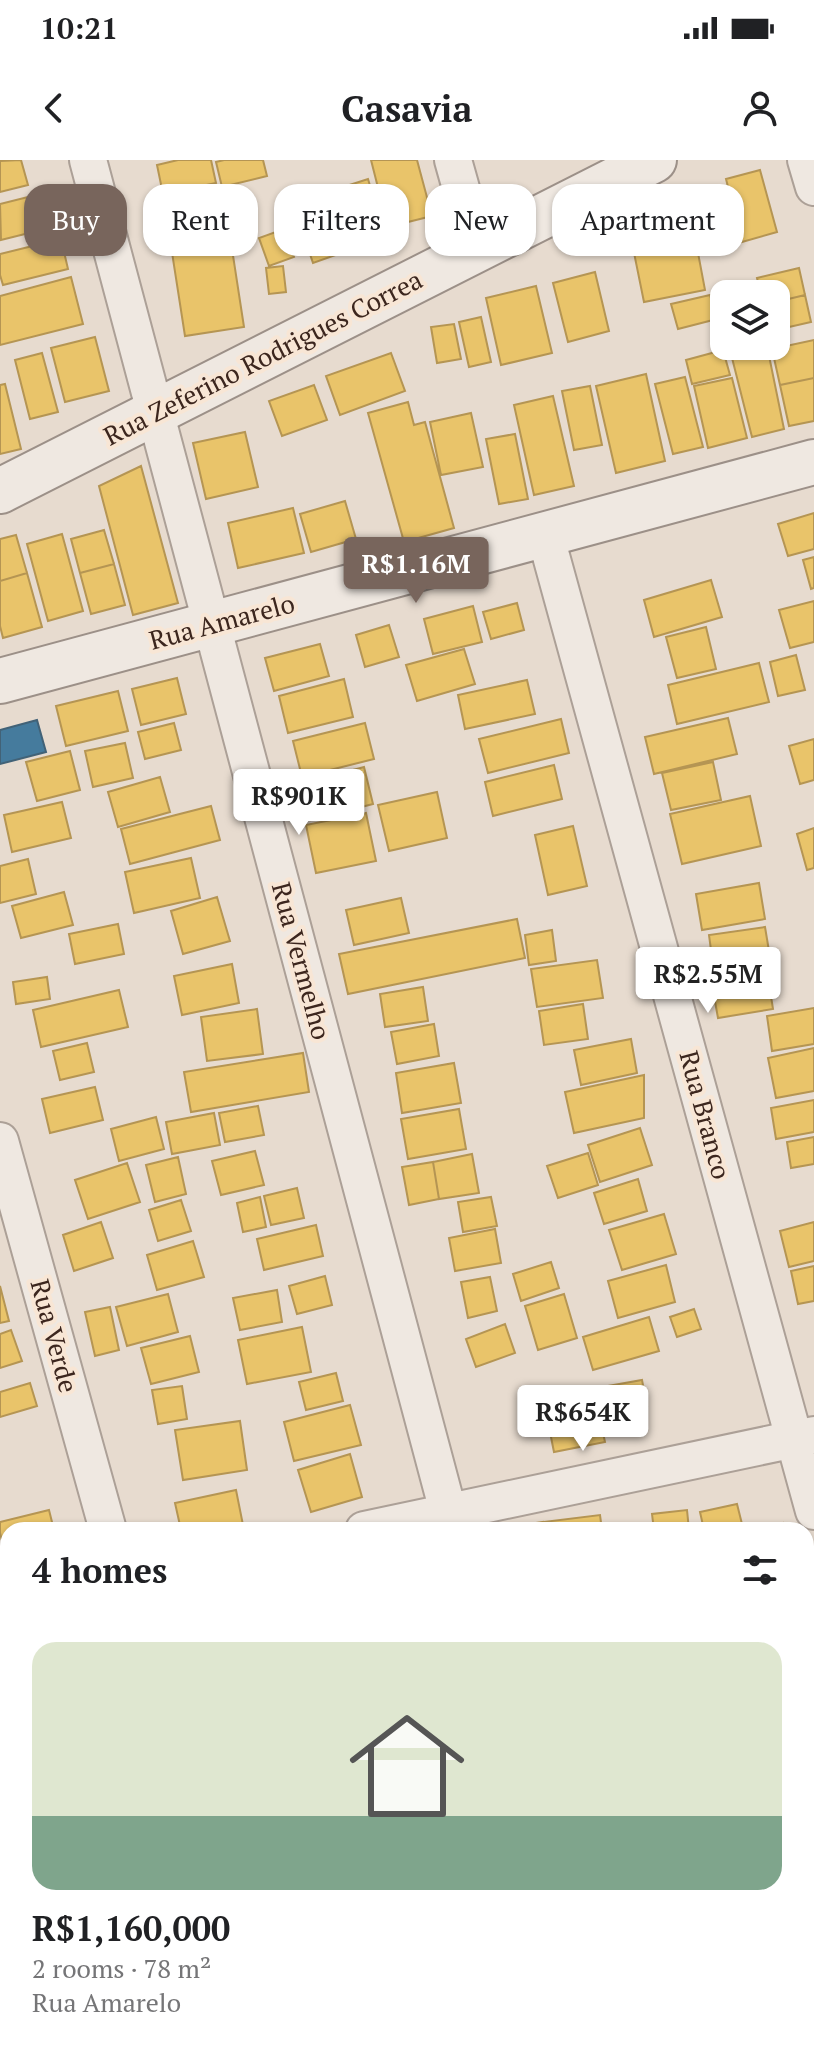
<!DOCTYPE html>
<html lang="en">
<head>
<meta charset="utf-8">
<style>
	body { margin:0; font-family:"PT Serif",serif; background:#f6f6f6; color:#202124; height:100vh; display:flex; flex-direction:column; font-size:30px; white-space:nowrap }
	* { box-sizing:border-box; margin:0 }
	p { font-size:26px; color:#757577 }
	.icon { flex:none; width:44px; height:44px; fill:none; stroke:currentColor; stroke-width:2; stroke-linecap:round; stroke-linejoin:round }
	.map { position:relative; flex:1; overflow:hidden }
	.drawer { position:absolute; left:0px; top:1362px; width:814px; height:536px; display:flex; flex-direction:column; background:#fff; border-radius:24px 24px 0 0; box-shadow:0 2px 6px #0004 }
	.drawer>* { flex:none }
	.guide { position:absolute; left:24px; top:24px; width:766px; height:72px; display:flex; gap:16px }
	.buttons { position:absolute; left:710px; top:120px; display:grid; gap:16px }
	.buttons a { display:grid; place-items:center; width:80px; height:80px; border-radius:16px; background:#fff; box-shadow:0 2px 6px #0004; font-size:40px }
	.price { position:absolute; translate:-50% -68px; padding:0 18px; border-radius:8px; background:#fff; color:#222; font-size:26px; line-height:52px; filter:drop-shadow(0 2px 4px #0008) }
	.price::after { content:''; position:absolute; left:50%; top:48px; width:24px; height:18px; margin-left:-12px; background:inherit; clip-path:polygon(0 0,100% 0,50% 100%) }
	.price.active { background:#78655c; color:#fff }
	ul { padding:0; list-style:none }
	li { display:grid; align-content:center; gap:16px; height:424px; padding:0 32px }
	li span { display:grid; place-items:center; height:248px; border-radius:24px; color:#555 }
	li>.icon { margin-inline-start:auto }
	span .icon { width:144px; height:144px; fill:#fffc; stroke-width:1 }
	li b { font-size:34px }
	h2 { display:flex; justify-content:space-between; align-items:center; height:96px; padding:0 32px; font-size:34px }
	.pill { padding:0 28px; border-radius:24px; background:#fff; box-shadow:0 2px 6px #0004; font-size:28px; line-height:72px }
	.pill.active { background:#78655c; color:#fff }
	.status { display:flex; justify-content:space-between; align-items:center; height:56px; padding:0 40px; background:#fff; direction:ltr }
	.status svg { height:22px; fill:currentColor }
	header { display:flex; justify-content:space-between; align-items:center; height:104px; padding:0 32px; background:#fff; font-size:36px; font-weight:700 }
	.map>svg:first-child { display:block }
	.homes { fill:#e9c46a; stroke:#b59553; stroke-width:2 }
	.public { fill:#457b9d; stroke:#426277; stroke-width:2 }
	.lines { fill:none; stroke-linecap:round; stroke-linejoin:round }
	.street-casing { stroke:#aca097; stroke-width:40 }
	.secondary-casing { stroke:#9c9088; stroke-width:48 }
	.street { stroke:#efe8e1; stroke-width:36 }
	.secondary { stroke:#efe8e1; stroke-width:44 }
	.labels { text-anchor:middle; stroke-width:8; stroke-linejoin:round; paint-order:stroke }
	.street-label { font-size:26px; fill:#3c261e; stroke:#f8e6d5 }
</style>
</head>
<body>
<div class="status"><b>10:21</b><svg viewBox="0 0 49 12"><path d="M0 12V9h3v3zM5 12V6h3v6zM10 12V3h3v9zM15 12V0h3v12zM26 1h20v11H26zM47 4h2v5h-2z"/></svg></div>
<header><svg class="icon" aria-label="back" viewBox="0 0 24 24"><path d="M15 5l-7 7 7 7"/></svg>Casavia<svg class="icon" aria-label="person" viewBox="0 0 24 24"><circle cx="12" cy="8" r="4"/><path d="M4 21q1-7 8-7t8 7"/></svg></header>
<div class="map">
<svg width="814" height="1898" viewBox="0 0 814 1898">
	<rect width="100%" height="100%" fill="#e7dbcf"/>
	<path class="homes" d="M21,0l7,25 -28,7v-31z
		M178,0h33l5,23 -53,11 -6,-29z
		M224,0h39l4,16 -45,11 -6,-25z
		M371,0h46l15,56 -44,11z
		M760,10l17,62 -35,10 -16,-63z
		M368,19l16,53 -33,10 -17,-52z
		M232,29l8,33 -68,16 -8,-33z
		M48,32l9,34 -56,14 -1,-36z
		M725,38l9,42 -19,4 -9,-42z
		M327,43l17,49 -31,11 -17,-50z
		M692,61l13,69 -61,12 -14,-69z
		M284,69l10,28 -25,9 -10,-28z
		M230,76l14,91 -59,9 -14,-90z
		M61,79l7,30 -65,16 -3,-10v-21z
		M283,106l3,26 -17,2 -3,-26z
		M799,108l6,27 -29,7v-8h-15l-4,-16z
		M595,112l14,59 -41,11 -15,-59z
		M71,117l12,47 -83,21v-49z
		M536,126l16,67 -51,12 -15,-67z
		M710,135l7,24 -39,10 -7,-25z
		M805,135l6,27 -35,8v-28z
		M481,157l10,45 -22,5 -10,-45z
		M454,164l7,35 -24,4 -6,-36z
		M95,177l14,54 -44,11 -14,-54z
		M814,180v38l-34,7 -8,-36z
		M729,186h38l17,83 -32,8z
		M723,190l7,25 -38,9 -6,-24z
		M42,193l16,59 -28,7 -15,-59z
		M391,193l14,38 -65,24 -14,-39z
		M646,214l19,87 -49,12 -20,-87z
		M685,217l18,70 -30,7 -18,-70z
		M732,218l15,60 -39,10 -14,-62z
		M814,218v43l-25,5 -9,-41z
		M5,224l16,65 -21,5v-69z
		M314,225l13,35 -45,16 -13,-35z
		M590,226l12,59 -28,5 -12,-59z
		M553,236l21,90 -40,9 -20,-90z
		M408,242l6,23 11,-3 29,106 -50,14 -36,-129z
		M471,253l12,54 -42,8 -11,-53z
		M245,272l13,55 -52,12 -13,-56z
		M515,274l13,65 -29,5 -13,-65z
		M141,306l37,137 -45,12 -34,-129z
		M345,341l11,38 -45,13 -11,-38z
		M293,348l11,45 -66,15 -10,-45z
		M814,353v36l-26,7 -10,-32z
		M104,370l10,34 -34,9 -9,-34z
		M62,374l21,77 -35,10 -21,-77z
		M16,375l11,38 -27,8v-42z
		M814,397v31l-3,1 -8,-29z
		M114,404l11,41 -34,9 -11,-41z
		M27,413l15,54 -39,11 -3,-12v-45z
		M711,420l11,37 -68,20 -10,-37z
		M814,441v41l-24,6 -11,-38z
		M517,443l7,27 -33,9 -8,-27z
		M473,446l9,36 -49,12 -9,-35z
		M389,465l10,32 -34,10 -9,-32z
		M706,467l10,42 -39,9 -11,-41z
		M320,484l9,32 -55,15 -9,-33z
		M464,489l11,35 -58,17 -11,-36z
		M796,495l9,35 -27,6 -8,-34z
		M759,503l10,39 -92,22 -9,-39z
		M177,518l9,36 -45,11 -9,-36z
		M344,519l9,38 -65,16 -9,-37z
		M527,520l8,34 -70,15 -7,-34z
		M118,531l10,40 -62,15 -10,-40z
		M728,558l9,36 -83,20 -9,-37z
		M561,559l8,34 -81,20 -9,-34z
		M174,563l7,27 -36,9 -7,-27z
		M365,563l9,36 -72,18 -9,-36z
		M814,579v41l-14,4 -11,-38z
		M125,583l8,35 -40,9 -8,-36z
		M70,591l10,39 -43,11 -11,-39z
		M713,602l8,38 -50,10 -9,-37z
		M554,605l8,34 -69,17 -8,-34z
		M364,607l9,37 -62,16 -10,-36z
		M160,617l10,35 -52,15 -10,-35z
		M437,632l10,46 -58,13 -11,-46z
		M750,636l11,50 -79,18 -12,-50z
		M62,642l9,36 -59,14 -8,-37z
		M211,646l9,34 -90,24 -9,-35z
		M366,653l10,48 -60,12 -10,-48z
		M573,666l14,60 -39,9 -13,-60z
		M814,668v40l-7,2 -10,-36z
		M191,698l9,40 -66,15 -9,-41z
		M28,699l8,35 -36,9v-37z
		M759,723l6,36 -63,11 -6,-36z
		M64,732l9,33 -52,13 -9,-32z
		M217,737l13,44 -47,13 -12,-43z
		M401,738l8,35 -55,12 -8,-35z
		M517,759l8,39 -177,36 -9,-40z
		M118,764l6,30 -49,10 -6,-30z
		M765,767l5,30 -57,8 -4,-30z
		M552,770l4,31 -27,4 -4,-30z
		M597,800l6,38 -66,9 -6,-38z
		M232,804l7,39 -57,12 -8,-39z
		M766,805l7,44 -55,9 -8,-44z
		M47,817l3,22 -34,5 -3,-22z
		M423,827l5,34 -43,6 -5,-33z
		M119,830l9,37 -87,20 -8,-37z
		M583,844l5,35 -44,6 -5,-34z
		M814,848v36l-42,7 -5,-35z
		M257,849l6,45 -56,7 -6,-44z
		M434,864l5,32 -42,8 -6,-32z
		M631,879l6,34 -56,12 -7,-35z
		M87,883l7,29 -34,8 -7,-29z
		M814,888v43l-38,7 -8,-40z
		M303,893l6,39 -118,20 -7,-40z
		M454,903l7,40 -59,10 -6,-40z
		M644,915v43l-70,15 -9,-41z
		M95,927l8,33 -53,13 -8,-34z
		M814,940v32l-38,7 -5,-31z
		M258,946l6,29 -39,7 -6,-29z
		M459,949l7,40 -58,10 -7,-40z
		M214,953l6,32 -48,9 -6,-32z
		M156,957l8,32 -45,12 -8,-32z
		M640,968l12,37 -52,17 -12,-37z
		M814,977v27l-23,4 -4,-26z
		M255,991l9,34 -43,10 -9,-34z
		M588,993l10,32 -40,13 -11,-32z
		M472,994l7,39 -40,6 -6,-37z
		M178,997l8,37 -31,8 -9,-37z
		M433,1002l6,37 -30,6 -7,-38z
		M127,1003l13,39 -52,17 -13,-39z
		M638,1019l9,32 -43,13 -10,-31z
		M297,1028l7,30 -33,7 -7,-29z
		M260,1037l6,30 -23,5 -6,-29z
		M491,1037l6,29 -34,6 -5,-30z
		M181,1040l10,31 -33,10 -9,-31z
		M664,1054l12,40 -54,16 -13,-40z
		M101,1062l12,36 -39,13 -11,-36z
		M814,1062v39l-25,6 -9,-36z
		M316,1065l7,31 -59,14 -7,-31z
		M495,1069l6,34 -46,8 -6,-33z
		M193,1081l11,36 -47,13 -10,-35z
		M551,1102l8,26 -38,13 -8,-27z
		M666,1105l9,37 -57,16 -10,-37z
		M814,1106v35l-16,3 -7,-33z
		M325,1116l7,29 -35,9 -8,-28z
		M490,1117l7,34 -29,7 -7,-36z
		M0,1126l9,35 -9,2z
		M277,1130l5,32 -42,8 -7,-32z
		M168,1134l10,38 -51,14 -11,-39z
		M564,1134l13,44 -39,12 -13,-44z
		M110,1147l9,43 -24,6 -10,-44z
		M694,1149l7,20 -24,8 -7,-20z
		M649,1157l10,34 -66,19 -10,-33z
		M505,1164l10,29 -39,14 -10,-28z
		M302,1167l9,45 -64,12 -9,-44z
		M11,1170l11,31 -22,7v-34z
		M190,1176l9,36 -48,12 -10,-36z
		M336,1213l7,28 -37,9 -7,-28z
		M642,1220l5,26 -40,7 -5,-26z
		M30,1223l7,23 -37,11v-25z
		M182,1226l5,33 -29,5 -6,-34z
		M595,1236l10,46 -51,10 -9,-45z
		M350,1245l11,40 -67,16 -10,-39z
		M240,1261l7,49 -64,10 -8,-50z
		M350,1294l12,43 -51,15 -13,-42z
		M236,1330l8,40h-63l-6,-27z
		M737,1344l6,24 -39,2 -4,-18z
		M49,1350l5,20h-46v34l-8,-31v-11z
		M687,1350l2,20h-35l-2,-16z
		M600,1355l2,15h-58l-1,-8z
		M543,1362l1,8h-47v-1z
		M783,1363l1,7h-29z
		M8,1508v51l-5,1 -3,-12v-38z
		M814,1740v36l-8,1v-36z
		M814,1779v27l-8,1v-27z
		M806,1829l8,69h-37l-1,-8h30z
		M150,1890h45l-25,8h-17z
		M480,1890h36l2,8h-36z
		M672,1890h20v8h-20z"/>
	<path class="public" d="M37,560l9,32 -46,12v-34z"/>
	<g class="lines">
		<g class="street-casing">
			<path id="street" d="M88,0l365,1370
				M453,0l25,89
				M806,0l8,27
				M545,374l269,977
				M0,981l108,389
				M364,1370l450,-95
				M0,1447l8,-2
				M252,1890l2,8
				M595,1890l2,8"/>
		</g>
		<g class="secondary-casing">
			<path id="secondary" d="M0,331l654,-331
				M0,521l814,-219"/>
		</g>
		<use href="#street" class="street"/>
		<use href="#secondary" class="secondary"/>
	</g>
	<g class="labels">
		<g class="street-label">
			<text transform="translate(263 198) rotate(-27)" y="9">Rua Zeferino Rodrigues Correa</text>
			<text transform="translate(222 462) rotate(-15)" y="9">Rua Amarelo</text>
			<text transform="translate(301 801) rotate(75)" y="9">Rua Vermelho</text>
			<text transform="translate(705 955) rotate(75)" y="9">Rua Branco</text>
			<text transform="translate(54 1176) rotate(75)" y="9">Rua Verde</text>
		</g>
	</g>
</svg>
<div class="buttons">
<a><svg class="icon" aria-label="layers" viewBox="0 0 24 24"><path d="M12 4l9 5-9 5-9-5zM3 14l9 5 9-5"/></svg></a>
</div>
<b class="price active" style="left:416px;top:445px">R$1.16M</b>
<b class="price" style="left:299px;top:677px">R$901K</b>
<b class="price" style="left:708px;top:855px">R$2.55M</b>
<b class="price" style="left:583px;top:1293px">R$654K</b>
<div class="guide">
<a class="pill active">Buy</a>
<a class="pill">Rent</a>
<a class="pill">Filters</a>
<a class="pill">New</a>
<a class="pill">Apartment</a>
</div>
<section class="drawer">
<h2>4 homes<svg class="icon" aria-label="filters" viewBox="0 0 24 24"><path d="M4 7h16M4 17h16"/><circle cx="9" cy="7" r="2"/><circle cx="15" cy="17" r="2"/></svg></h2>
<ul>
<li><span style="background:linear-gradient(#dfe7d0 70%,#7fa58c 0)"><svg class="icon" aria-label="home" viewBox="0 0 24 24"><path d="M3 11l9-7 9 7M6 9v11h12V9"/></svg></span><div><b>R$1,160,000</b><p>2 rooms · 78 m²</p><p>Rua Amarelo</p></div></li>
</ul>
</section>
</div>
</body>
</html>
